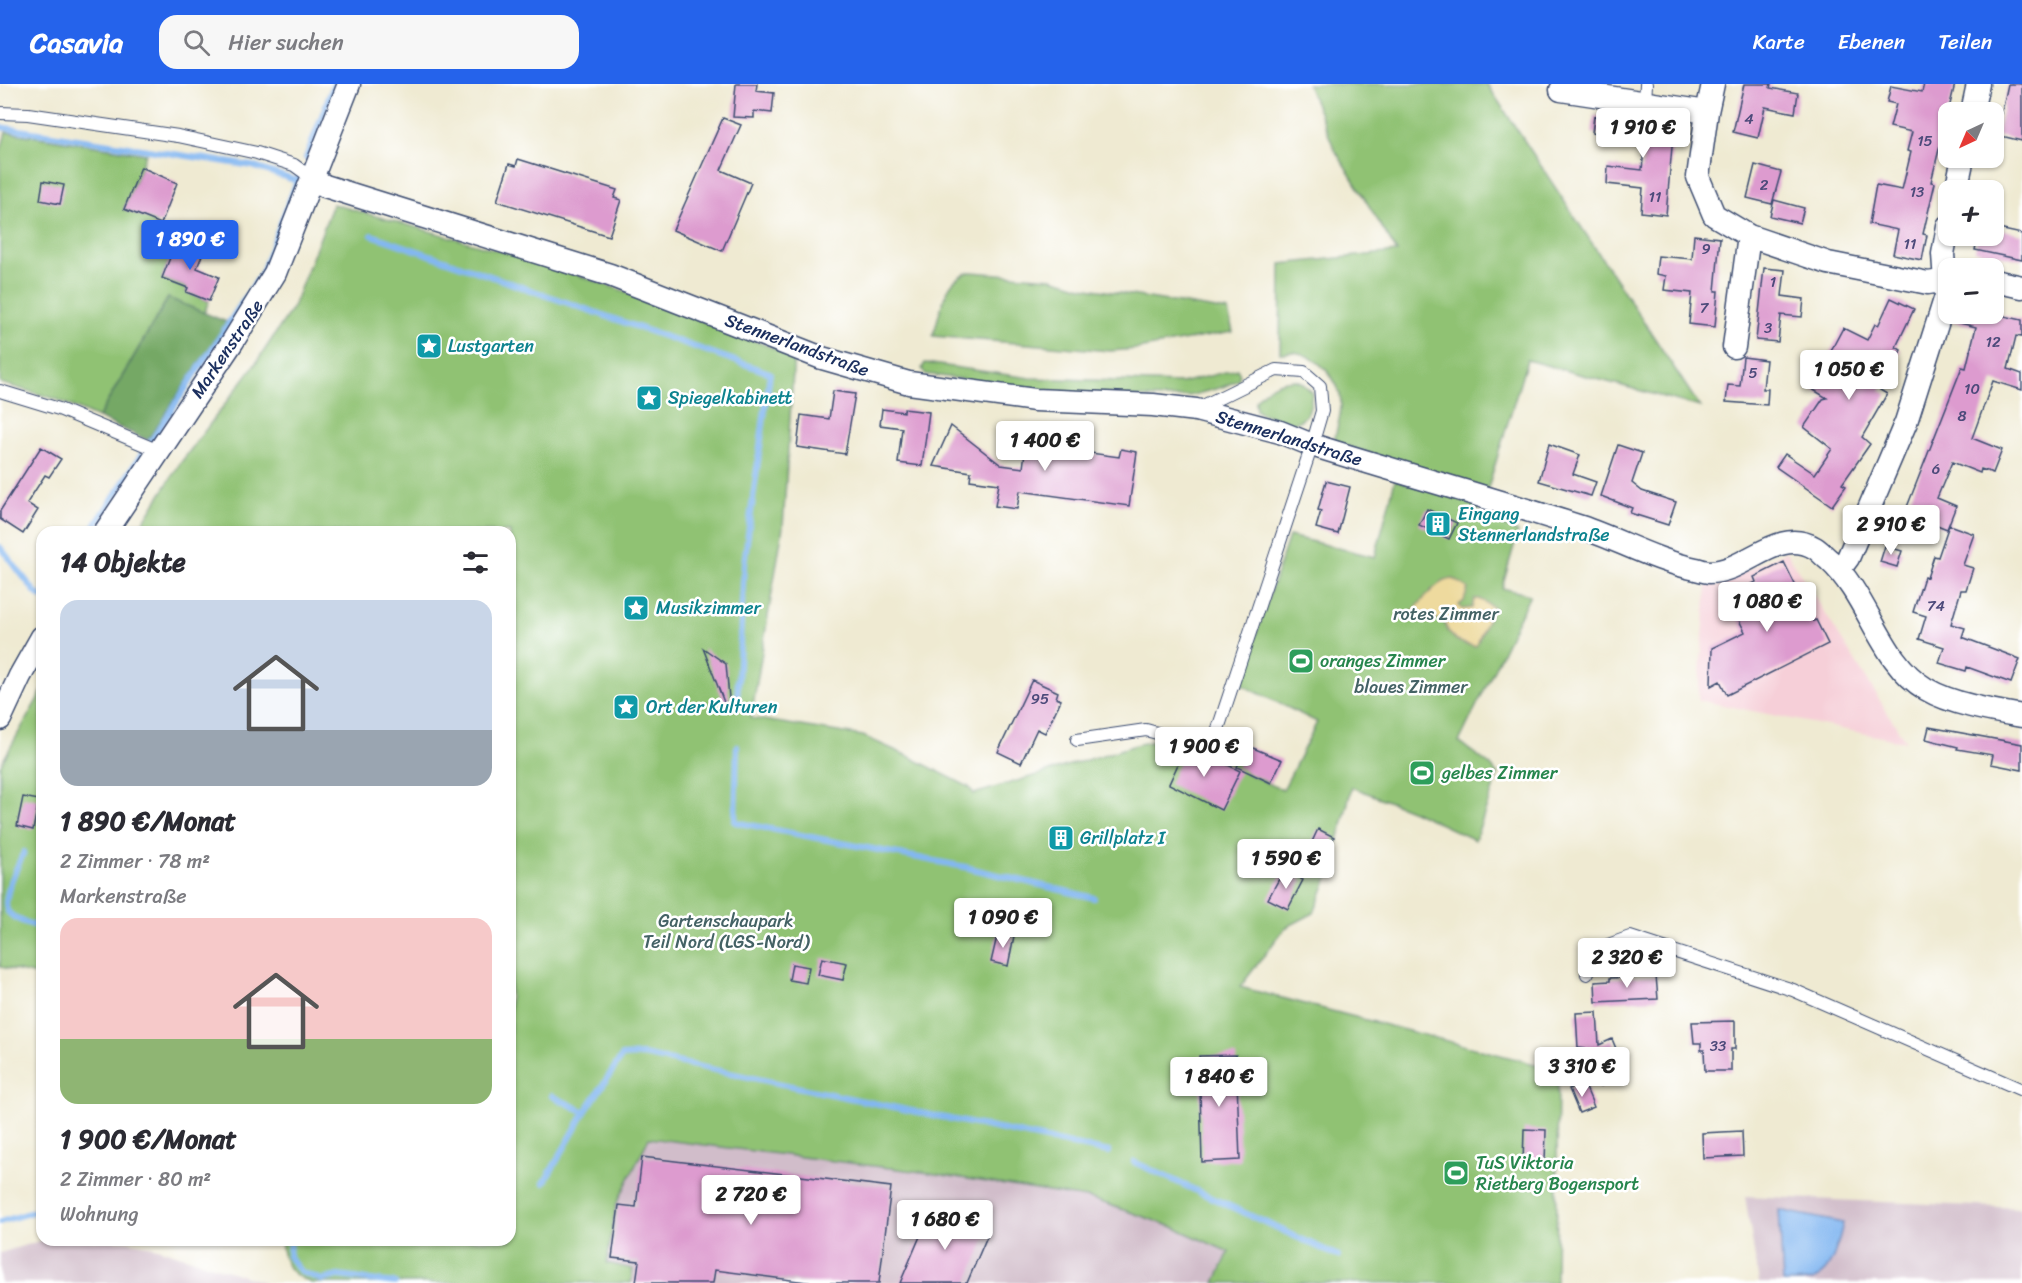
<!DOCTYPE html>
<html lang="de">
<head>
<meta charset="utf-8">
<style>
	body { margin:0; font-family:Sriracha,sans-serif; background:#f7f7f7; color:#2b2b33; height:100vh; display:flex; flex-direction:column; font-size:22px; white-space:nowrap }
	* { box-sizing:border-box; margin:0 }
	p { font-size:20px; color:#7c7c81 }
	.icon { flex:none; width:33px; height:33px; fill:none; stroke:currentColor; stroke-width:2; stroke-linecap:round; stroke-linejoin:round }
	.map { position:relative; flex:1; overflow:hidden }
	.details { position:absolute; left:36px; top:442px; width:480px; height:720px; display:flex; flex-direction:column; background:#fff; border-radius:18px; box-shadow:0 2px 4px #0004 }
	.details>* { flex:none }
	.needle { width:39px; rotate:224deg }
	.buttons { position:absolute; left:1938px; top:18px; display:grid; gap:12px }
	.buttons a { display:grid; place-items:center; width:66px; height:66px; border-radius:12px; background:#fff; box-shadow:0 2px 4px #0004; font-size:30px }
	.price { position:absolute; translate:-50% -51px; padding:0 14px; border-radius:6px; background:#fff; color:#222; font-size:20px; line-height:39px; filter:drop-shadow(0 2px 3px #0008) }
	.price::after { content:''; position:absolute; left:50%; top:36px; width:18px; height:14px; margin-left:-9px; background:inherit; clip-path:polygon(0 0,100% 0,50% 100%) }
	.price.current { background:#2563eb; color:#fff }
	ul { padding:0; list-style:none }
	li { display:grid; align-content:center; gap:12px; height:318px; padding:0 24px }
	li span { display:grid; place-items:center; height:186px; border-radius:18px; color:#555 }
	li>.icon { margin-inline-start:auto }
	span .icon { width:108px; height:108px; fill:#fffc; stroke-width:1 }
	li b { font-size:26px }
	h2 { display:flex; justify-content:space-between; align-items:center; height:72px; padding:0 24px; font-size:26px }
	header { display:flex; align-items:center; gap:36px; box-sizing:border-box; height:84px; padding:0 30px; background:#2563eb; color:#fff }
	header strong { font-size:28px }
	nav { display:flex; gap:33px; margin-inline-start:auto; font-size:21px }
	.search { width:420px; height:54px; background:#f7f7f7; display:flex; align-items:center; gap:15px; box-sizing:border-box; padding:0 21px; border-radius:18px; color:#7c7c81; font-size:22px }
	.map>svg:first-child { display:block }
	.built { fill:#f6cfd8 }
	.industrial { fill:#d1bdca }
	.green { fill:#90c273; stroke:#567868; stroke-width:1.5 }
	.forest { fill:#74a865; stroke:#486c62; stroke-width:1.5 }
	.sand { fill:#eeda9e; stroke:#84847e; stroke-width:1.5 }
	.water { fill:#83b7f1; stroke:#4f73a8; stroke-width:1.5 }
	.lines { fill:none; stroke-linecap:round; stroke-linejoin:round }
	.stream { stroke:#83b7f1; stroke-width:6 }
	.building { fill:#dd9bcf }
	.lane-casing { stroke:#3b4b6f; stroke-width:14 }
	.street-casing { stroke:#3b4b6f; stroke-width:25 }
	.lane { stroke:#fff; stroke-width:12 }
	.street { stroke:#fff; stroke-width:22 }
	.labels { text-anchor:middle; stroke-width:5; stroke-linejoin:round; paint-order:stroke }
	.number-label { font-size:15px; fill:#4c4a7a }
	.street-label { font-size:18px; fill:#1b2f5e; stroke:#fff }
	.culture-label { font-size:18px; fill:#0d838f; stroke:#fff; text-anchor:start }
	.park-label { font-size:18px; fill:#446265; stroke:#fff }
	.leisure-label { font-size:18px; fill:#27864d; stroke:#fff; text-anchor:start }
</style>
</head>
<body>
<header>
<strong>Casavia</strong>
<div class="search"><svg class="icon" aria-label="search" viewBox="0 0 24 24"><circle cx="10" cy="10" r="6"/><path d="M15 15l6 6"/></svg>Hier suchen</div>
<nav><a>Karte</a><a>Ebenen</a><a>Teilen</a></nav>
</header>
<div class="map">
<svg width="2022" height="1199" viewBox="0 0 2022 1199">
	<rect width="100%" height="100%" fill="#fff"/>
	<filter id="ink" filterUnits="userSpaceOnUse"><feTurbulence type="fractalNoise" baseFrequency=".0167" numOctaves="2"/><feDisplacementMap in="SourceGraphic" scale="12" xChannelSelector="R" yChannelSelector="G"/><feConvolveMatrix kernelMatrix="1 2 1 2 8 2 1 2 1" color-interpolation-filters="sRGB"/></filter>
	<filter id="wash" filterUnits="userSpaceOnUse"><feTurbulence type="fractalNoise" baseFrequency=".008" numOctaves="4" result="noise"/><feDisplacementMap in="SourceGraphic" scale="24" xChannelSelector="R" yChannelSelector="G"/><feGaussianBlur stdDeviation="1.35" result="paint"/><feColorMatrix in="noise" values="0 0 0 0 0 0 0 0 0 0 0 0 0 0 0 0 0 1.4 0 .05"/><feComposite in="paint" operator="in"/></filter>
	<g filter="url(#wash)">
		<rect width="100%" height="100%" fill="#efead2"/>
		<path class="built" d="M1786,467l120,191 -208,-42 9,-115 15,1 11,-8z"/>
		<path class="industrial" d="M648,1054l282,35 162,26 81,28 57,26 -15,30h-584l2,-14 -26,-6 9,-58z
			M1745,1112l277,12v75h-263z
			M42,1156l84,1 22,4 118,38h-266v-30z"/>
		<path class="green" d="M1307,0h180l213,323 -173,-47 -40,131 -153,-49c2,-12 7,-25 7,-37 1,-24 -24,-50 -47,-53 -4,0 -9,1 -14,1l1,-89 116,-12 -62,-102z
			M6,48l140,22 -22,55 32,12 -3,9 24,10 -15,38 26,10 -2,4 23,9 -5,12 -36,-15 -70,120 -42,-19 -56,-16v-230z
			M333,120l203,57 88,30 170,65 -11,171 -32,191 112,18 45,20 61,31 5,7 165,-50 45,-8 63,30 -1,7 37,17 34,-68 -77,-38 49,-148 86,21 20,-77 85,25 -3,9 41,18 -16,56 28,7 -71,147 31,23 8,10 -23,65 -62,-29 -61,-24 -23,88 -15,38 -29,15 -45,59 318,83 -2,213h-341l14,-31 -56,-25 -81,-28 -162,-26 -281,-35 -33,67 -9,58 26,6 -2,14h-319c-22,-8 -29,-18 -31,-42l229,-1v-708h-373l42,-67 77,-102 37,-56z
			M971,188l81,6 30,9 146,24 5,21 -96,17 -27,2 -177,-15c7,-22 11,-60 38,-64z
			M925,279l105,15 151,5 56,-14 3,5 -2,6 -15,7 -34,9 -19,2 -85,-2 -160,-22 -3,-6z
			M1295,296l6,2 11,10c-1,15 -3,27 -19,31l-33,-10 -4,-3 -1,-9c11,-14 22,-20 40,-21z
			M42,607v285l-42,-9v-201z"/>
		<path class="forest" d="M168,214l59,24 -79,118 -50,-22z"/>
		<path class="sand" d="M1453,495l15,9 -4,13 -5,4 3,4 10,-1 2,-9h5l14,8 -17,39c-16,-1 -28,-9 -32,-25l-8,-2h-9l-1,3 -15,-9c13,-13 23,-32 42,-34z"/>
		<path class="water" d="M1779,1126l64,13c-4,18 -11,51 -31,57 -8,3 -20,1 -29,2z"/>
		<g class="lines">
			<path class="stream" d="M0,43l252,39 45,15
				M306,74l28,-74
				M372,151l398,138 -26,191 -7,138
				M264,183l34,-89
				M151,357l112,-170
				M91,448l50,-77
				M0,463l36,46 6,4
				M737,662l-2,76 230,45 129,31
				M24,768c-6,13 -24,48 -16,60 8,9 23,12 34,16
				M552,1012l33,16 37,-56 21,-1 466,97
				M1134,1078l204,94
				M544,1099l41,-71
				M0,1138l42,-13
				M290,1156l-1,17 12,15 21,8 16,-4 57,7"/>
		</g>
		<g id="blocks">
			<path class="building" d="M736,0h21l-1,7 18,2 -2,20 -18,-2v7l-21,-1z
				M1744,0h27l-1,4 28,5 -3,20 -30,-6 -7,31 -25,-6z
				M1924,0h31l-24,98 4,1 -12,51 4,1 -5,25 -29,-6 5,-24 -29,-6 7,-39 26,5 9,-38 -4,-1 5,-19 -22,-5 6,-23 -9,-2 4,-16 31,6z
				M2008,0h14v57l-25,-6z
				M1594,32l80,8 -8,91 -25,-3 2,-24 -36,-4 1,-18 34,4 3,-31 -53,-6z
				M723,34l18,7 -20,45 30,13 -29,68 -49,-21z
				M518,75l99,31 -3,8 7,2 -12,36 -112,-35 12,-37 7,2z
				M1755,81l26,7 -9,32 -25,-6z
				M141,83l36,16 -16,41 -37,-15z
				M43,97l21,4 -4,19 -20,-4z
				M1774,116l30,8 -4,15 -30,-7z
				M1994,144l28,6v26l-47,-10 3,-14h16z
				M1694,151l26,3 -5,53h3l-3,36 -26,-3 3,-31 -28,-3 2,-14 -10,-2 2,-18 34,3z
				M177,156l27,10 -7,18 22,9 -10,24 -23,-9 2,-4 -26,-10z
				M1764,184l21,2 -3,26 22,3 -2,18 -21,-2 -3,27 -22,-2z
				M1891,214l23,11 -18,38 5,3 -21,40 7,4 -25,43 8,7 -28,40 4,2 -14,20 -56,-39 9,-13 30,20 17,-25 -28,-22 19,-28 4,-1 -20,-12 8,-13 3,2 25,-47 24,12 8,-16 3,2z
				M1955,230h41l26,6v17l-6,-1 -8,33 14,5v16l-29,-9 -21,57 30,12 -9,23 -12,-4 -1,4 -28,-11 -15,36 19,8 -9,23 -42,-17 57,-145 4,1 10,-41 -24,-6z
				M1743,273l23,3 -3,29h5l-1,16 -41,-3 2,-17 12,1z
				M833,307l22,3 -10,60 -48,-7 4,-32 28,4z
				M882,325l22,3v-3l25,3 -7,54 -24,-3 4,-35 -22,-3z
				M951,342l50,39 22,3 3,-24 93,13 2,-8 16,3 -8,54 -109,-15 -3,18 -22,-3 4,-22 -29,-4 1,-8 -38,-6z
				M1549,360l31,11 -7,19 23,8 -5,14 -52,-15z
				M1618,361l24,8 -10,30 10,8 34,11 -8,23 -38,-12 2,-5 -31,-12z
				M41,363l20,12 -12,18 -4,-2 -18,28 11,7 -15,24 -23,-15v-8z
				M1326,397l24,6 -12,47 -22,-6 5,-17 -3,-1z
				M1427,425l30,14 -8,16 -30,-14z
				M1949,441l25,9 -11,31 10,3 -7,22h-5l-10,34 14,4 -3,9 58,22 -9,24 -44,-16 -1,4 -27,-8 5,-16 -25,-8 7,-23 -13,-4 11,-35 3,1 7,-22 4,1z
				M1885,462l17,5 -5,16 -17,-5z
				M1784,478l29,59 3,-1 12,24 -101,51 -7,-14 -9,5 1,-38 33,-16 -8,-16 13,-6 -10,-20 16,-8 -2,-5z
				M703,564l23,16 4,45 -3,1z
				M1032,596l26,12 -2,6 5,2 -16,33 -8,-4 -16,34 -23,-11z
				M1929,643l93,17v26l-31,-6 2,-9 -36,-6 1,-2 -32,-8z
				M1248,662l34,14 -11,23 -34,-16z
				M1185,665l13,1 42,21 -19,39 -52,-26z
				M23,713l16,3 -6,30 -16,-4z
				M1318,745l16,8 -8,15 -15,-8z
				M1284,786l19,10 -15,29 -20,-10z
				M998,848l16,4 -6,30 -17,-4z
				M822,874l25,5 -4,17 -25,-5z
				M792,880l17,3 -3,16 -17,-3z
				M1656,892l2,23 -62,3 -1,-20 15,-1v-3z
				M1597,928l2,33 13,-6 15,36 -26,11 -15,-37 -8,-1 -2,-35z
				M1735,937v28h-4v22h-26l-1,-21h-3v-7h-7l-2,-21z
				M1236,971l4,105 -38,2 -3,-106z
				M1584,999l10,24 -15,6 -10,-24z
				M1524,1045l22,1 -1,33h-22z
				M1742,1047l1,25 -40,2 -1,-25z
				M642,1073l249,30 -12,96h-65l-99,-13 -2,13h-77l3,-22 -27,-3 7,-53 17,2z
				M951,1127l23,11 -1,3 15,9 -21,49h-67l21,-49 -3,-2 9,-20 20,8z"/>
		</g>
	</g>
	<g filter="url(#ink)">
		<use href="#blocks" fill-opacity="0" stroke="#3b4b6f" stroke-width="1.5"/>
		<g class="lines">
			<g class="lane-casing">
				<path id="lane" d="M1645,19l1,-19
					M0,29l28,1 150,22 79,17 37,12 18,13
					M0,307l59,18 100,42
					M1077,656l69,-10 47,13 23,-8 96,-290 10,-34 -2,-25 -16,-14 -28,-2 -79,39
					M1587,890l13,-26 30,-11 163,53 229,100"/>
			</g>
			<g class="street-casing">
				<path id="street" d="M1713,0l-6,28 -9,65 16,38 35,21 79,27 100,20 20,-3
					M1561,6l146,22
					M1972,28l6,-28
					M312,94l13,8 285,89 212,83 87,25 126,17 118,5 43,5 84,22 32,13c89,28 180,53 269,82 38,13 75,34 115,42 4,1 9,3 13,3 38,0 68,-46 106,-24 5,3 9,8 14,12 40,36 51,102 97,129 25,15 67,22 96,27
					M1956,106l7,-32
					M1994,197l28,6
					M1734,263l15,-111
					M105,448l128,-191 42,-68 74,-189
					M1839,486l9,-12 58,-136 40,-126 -3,-42 5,-28
					M0,635l20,-43 22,-39"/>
			</g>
			<use href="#lane" class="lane"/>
			<use href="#street" class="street"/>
		</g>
	</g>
	<defs>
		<g id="sight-square" transform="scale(1.35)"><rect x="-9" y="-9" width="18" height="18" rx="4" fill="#0f9aa8" stroke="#fff"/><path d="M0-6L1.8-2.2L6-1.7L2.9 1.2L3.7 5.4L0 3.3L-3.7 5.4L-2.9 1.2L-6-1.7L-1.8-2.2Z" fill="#fff"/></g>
		<g id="building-square" transform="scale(1.35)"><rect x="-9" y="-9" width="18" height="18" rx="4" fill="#0f9aa8" stroke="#fff"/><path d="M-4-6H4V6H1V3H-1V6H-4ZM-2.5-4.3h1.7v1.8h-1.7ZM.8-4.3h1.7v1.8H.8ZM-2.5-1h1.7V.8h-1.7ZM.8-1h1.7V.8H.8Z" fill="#fff"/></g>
		<g id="stadium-square" transform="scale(1.35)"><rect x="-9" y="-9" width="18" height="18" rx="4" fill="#2e9e5b" stroke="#fff"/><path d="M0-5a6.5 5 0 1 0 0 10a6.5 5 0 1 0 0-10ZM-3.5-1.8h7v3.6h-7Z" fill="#fff"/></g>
	</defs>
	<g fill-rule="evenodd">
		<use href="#sight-square" x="429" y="262"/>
		<use href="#sight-square" x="649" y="314"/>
		<use href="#building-square" x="1438" y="440"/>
		<use href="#sight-square" x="636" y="524"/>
		<use href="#stadium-square" x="1301" y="577"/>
		<use href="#sight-square" x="626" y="623"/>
		<use href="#stadium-square" x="1422" y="689"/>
		<use href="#building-square" x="1061" y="754"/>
		<use href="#stadium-square" x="1456" y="1089"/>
	</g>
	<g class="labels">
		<g class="number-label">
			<text x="1749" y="40">4</text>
			<text x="1925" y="62">15</text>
			<text x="1764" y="106">2</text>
			<text x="1917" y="113">13</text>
			<text x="1655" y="118">11</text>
			<text x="1910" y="165">11</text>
			<text x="1706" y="170">9</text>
			<text x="1773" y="203">1</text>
			<text x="1704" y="229">7</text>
			<text x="1768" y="249">3</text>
			<text x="1993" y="263">12</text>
			<text x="1753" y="294">5</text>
			<text x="1972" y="310">10</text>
			<text x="1962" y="337">8</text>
			<text x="1936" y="390">6</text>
			<text x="1936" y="527">74</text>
			<text x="1040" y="620">95</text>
			<text x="1718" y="967">33</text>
		</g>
		<g class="street-label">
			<text transform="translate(797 261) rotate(20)" y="6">Stennerlandstraße</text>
			<text transform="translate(227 265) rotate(-56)" y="6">Markenstraße</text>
			<text transform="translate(1289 354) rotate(17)" y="6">Stennerlandstraße</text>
		</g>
		<g class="culture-label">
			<text x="448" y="268">Lustgarten</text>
			<text x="668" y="320">Spiegelkabinett</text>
			<text x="1458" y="436">Eingang<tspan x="1458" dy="21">Stennerlandstraße</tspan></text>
			<text x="656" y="530">Musikzimmer</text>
			<text x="646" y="629">Ort der Kulturen</text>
			<text x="1080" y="760">Grillplatz I</text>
		</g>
		<g class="park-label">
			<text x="1446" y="536">rotes Zimmer</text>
			<text x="1411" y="609">blaues Zimmer</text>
			<text x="726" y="843">Gartenschaupark<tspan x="726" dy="21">Teil Nord (LGS-Nord)</tspan></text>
		</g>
		<g class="leisure-label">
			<text x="1320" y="583">oranges Zimmer</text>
			<text x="1442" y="695">gelbes Zimmer</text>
			<text x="1476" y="1085">TuS Viktoria<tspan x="1476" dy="21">Rietberg Bogensport</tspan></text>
		</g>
	</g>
</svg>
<div class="buttons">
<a><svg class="needle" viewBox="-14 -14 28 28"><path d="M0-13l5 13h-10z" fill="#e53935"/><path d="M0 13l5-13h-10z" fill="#7c7c81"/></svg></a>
<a>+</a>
<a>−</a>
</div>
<b class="price" style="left:1643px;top:75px">1 910 €</b>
<b class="price current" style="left:190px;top:187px">1 890 €</b>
<b class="price" style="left:1849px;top:317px">1 050 €</b>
<b class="price" style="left:1045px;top:388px">1 400 €</b>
<b class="price" style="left:1891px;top:472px">2 910 €</b>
<b class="price" style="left:1767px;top:549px">1 080 €</b>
<b class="price" style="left:1204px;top:694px">1 900 €</b>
<b class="price" style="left:1286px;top:806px">1 590 €</b>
<b class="price" style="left:1003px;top:865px">1 090 €</b>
<b class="price" style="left:1627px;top:905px">2 320 €</b>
<b class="price" style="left:1582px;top:1014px">3 310 €</b>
<b class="price" style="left:1219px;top:1024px">1 840 €</b>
<b class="price" style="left:751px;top:1142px">2 720 €</b>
<b class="price" style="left:945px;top:1167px">1 680 €</b>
<section class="details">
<h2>14 Objekte<svg class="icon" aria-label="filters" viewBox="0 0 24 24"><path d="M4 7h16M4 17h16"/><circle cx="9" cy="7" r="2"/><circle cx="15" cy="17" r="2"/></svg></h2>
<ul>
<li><span style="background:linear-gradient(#c9d6e8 70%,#9aa5b1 0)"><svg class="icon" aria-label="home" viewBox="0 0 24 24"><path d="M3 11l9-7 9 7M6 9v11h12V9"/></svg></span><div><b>1 890 €/Monat</b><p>2 Zimmer · 78 m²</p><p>Markenstraße</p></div></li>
<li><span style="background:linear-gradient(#f6c9c9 65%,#8fb573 0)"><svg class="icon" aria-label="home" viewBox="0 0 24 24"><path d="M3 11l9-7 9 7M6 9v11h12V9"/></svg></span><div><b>1 900 €/Monat</b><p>2 Zimmer · 80 m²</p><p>Wohnung</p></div></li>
</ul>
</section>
</div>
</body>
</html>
